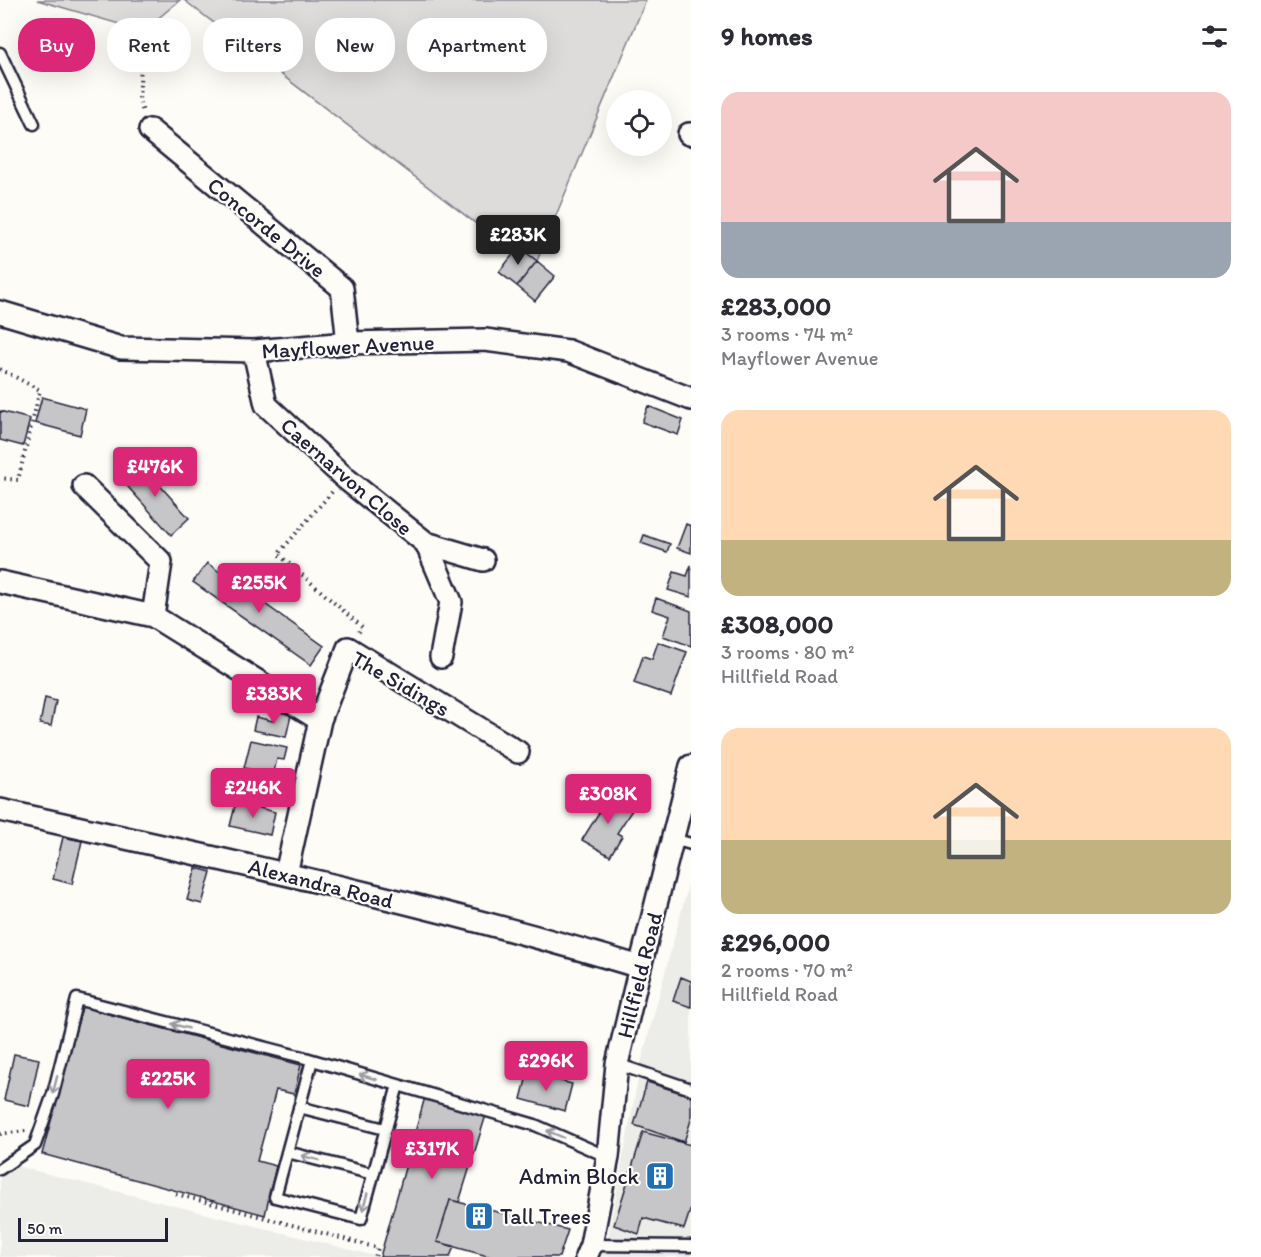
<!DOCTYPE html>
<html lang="en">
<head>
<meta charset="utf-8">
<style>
	body { margin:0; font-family:Itim,sans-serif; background:#f7f7f7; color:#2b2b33; height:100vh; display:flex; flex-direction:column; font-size:22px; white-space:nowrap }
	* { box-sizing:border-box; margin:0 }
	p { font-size:20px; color:#7c7c81 }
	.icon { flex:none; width:33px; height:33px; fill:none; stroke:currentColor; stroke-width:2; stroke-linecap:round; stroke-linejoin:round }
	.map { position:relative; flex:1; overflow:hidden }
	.details { display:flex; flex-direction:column; background:#fff; width:570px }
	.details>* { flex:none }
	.top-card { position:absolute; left:18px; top:18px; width:570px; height:54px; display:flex; gap:12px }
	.buttons { position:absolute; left:606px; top:90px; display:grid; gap:12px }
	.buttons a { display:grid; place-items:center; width:66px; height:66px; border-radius:50%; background:#fff; box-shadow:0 6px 24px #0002; font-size:30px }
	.scale { position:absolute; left:18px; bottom:15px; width:150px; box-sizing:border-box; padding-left:6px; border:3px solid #22223b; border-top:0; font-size:16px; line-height:21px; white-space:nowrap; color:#22223b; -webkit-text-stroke:4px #fdfcf7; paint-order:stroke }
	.price { position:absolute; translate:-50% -51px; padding:0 14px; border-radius:6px; background:#db2777; color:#fff; font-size:20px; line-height:39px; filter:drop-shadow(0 2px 3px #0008) }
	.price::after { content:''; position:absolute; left:50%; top:36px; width:18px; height:14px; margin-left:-9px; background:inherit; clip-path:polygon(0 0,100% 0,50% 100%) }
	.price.selected { background:#222; color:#fff }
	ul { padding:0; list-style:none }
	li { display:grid; align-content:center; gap:12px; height:318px; padding:0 30px }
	li span { display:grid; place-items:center; height:186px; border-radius:18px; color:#555 }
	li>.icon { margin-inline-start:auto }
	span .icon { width:108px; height:108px; fill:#fffc; stroke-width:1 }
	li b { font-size:26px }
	h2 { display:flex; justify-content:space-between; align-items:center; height:72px; padding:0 30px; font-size:26px }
	.pill { padding:0 21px; border-radius:24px; background:#fff; box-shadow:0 6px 24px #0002; font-size:21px; line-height:54px }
	.pill.selected { background:#db2777; color:#fff }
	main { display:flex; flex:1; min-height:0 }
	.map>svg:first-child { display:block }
	.built { fill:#ecece9 }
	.green { fill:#dddcdb; stroke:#807f8b; stroke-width:1.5 }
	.building { fill:#c6c6c8; stroke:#22223b; stroke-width:1.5 }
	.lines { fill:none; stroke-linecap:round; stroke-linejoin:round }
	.service-casing { stroke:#22223b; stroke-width:15 }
	.minor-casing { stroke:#22223b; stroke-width:26 }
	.path { stroke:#22223b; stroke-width:4; stroke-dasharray:1.5 4.5; stroke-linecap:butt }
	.service { stroke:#fdfcf7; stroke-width:10 }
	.minor { stroke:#fdfcf7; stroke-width:21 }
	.oneway { stroke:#9a9aa2 }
	.labels { text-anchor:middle; stroke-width:4.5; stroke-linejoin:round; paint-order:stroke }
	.street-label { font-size:22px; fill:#22223b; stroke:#fdfcf7 }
	.poi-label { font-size:22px; fill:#22223b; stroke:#fdfcf7; text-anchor:end }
</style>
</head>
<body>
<main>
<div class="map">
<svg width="691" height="1257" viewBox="0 0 691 1257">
	<rect width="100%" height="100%" fill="#fdfcf7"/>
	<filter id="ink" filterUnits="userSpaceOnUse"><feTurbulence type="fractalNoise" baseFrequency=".0167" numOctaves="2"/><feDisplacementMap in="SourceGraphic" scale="12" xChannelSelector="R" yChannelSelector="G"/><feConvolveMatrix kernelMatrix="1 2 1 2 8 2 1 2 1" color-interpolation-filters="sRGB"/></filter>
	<g filter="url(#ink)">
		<path class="built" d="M691,875v382h-90l6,-15 34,-179z
			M0,1162l379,95h-379z"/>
		<path class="green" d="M37,0h143l-37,31z
			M184,0h462l-112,268z"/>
		<path class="building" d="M519,247l18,14 -20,25 -18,-14z
			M537,261l18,15 -20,25 -18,-15z
			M42,397l44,12 -6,26 -45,-12z
			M648,406l35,14 -5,15 -36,-13z
			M0,411l30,8 -7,27 -23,-6z
			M138,461l51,57 -18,17 -51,-57z
			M686,524l5,2v27l-14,-5z
			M644,535l26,9 -3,8 -26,-9z
			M207,563l117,83 -13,19 -118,-83z
			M691,565v32l-23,-7 6,-18 13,4z
			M656,598l35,13v35l-28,-10 7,-20 -18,-6z
			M658,642l29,10 -16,44 -37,-13 9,-27 9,3z
			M45,698l11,3 -5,25 -11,-2z
			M275,711l16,4 -5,22 -33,-7 3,-13 17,4z
			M251,740l36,8 -3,12 -7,-1 -4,16 -29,-7z
			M611,793l23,14 -17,26 5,3 -12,20 -28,-16z
			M236,802l39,10 -5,23 -40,-9z
			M63,837l19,4 -10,43 -19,-5z
			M196,868l15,4 -9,32 -15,-4z
			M681,977l10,4v26l-18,-6z
			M82,1007l219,58 -7,29 -18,-4 -19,71 19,5 -11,49 -223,-61z
			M14,1054l25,5 -10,47 -25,-6z
			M528,1072l44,12 -7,27 -44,-12z
			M647,1082l44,14v24l-7,22 -50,-17z
			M425,1097l61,18 -27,87 -9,-2 -13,42 17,4 -4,11h-70z
			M643,1132l48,13v63l-7,21 -41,-11 -4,16 -25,-9z
			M450,1200l118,30 -9,27h-68l-54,-15z"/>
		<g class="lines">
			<g class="service-casing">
				<path id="service" d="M0,53l34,71
					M673,839l18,5
					M312,1060l-37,137 86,22 37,-134
					M617,1064l74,25
					M299,1107l86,22
					M287,1152l86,22
					M0,1169l35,-24 18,-51 24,-95 225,58 233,68 73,32
					M591,1245l100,1"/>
			</g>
			<g class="minor-casing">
				<path id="minor" d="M150,130l192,158 6,55
					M689,134h2
					M0,312l121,36 133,3 94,-8 137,-3 83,11 123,48
					M254,351l12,54 79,73 81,65 57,17
					M84,486l77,76 -8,54
					M426,543l25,59 -10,55
					M0,582l153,34 167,104 -34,154
					M320,720l28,-72 170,104
					M0,810c214,48 430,93 640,157
					M586,1257l5,-12 17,-88 9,-93 23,-97 51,-201"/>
			</g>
			<path class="path" d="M143,31l-4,69 4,12
				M0,369l40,21 -22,90 -18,-2
				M332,492l-54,62 84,73 -3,5
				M0,1134l26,-3
				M176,1194l202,54 -3,9"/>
			<use href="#service" class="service"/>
			<use href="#minor" class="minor"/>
		</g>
		<defs><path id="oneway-shaft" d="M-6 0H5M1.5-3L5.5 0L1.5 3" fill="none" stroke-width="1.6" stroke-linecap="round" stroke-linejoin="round" transform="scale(1.5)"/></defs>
		<g class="oneway">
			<use href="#oneway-shaft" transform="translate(180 1026) rotate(-165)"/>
			<use href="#oneway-shaft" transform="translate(368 1077) rotate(-164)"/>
			<use href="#oneway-shaft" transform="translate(55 1085) rotate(104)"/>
			<use href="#oneway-shaft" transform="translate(555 1134) rotate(-157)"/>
			<use href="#oneway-shaft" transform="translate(310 1158) rotate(-166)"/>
			<use href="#oneway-shaft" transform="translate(365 1202) rotate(105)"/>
		</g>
	</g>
	<defs>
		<g id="building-square" transform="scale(1.5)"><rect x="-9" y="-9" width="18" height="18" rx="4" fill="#1f6fb2" stroke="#fdfcf7"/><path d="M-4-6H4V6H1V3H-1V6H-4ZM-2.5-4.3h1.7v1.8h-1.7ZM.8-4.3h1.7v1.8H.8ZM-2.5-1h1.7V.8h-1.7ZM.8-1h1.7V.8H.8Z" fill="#fff"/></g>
	</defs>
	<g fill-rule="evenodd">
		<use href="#building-square" x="660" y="1176"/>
		<use href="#building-square" x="479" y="1216"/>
	</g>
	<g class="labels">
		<g class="street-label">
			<text transform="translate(267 227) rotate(39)" y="8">Concorde Drive</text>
			<text transform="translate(348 346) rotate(-3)" y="8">Mayflower Avenue</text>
			<text transform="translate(347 476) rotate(41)" y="8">Caernarvon Close</text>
			<text transform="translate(401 683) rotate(30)" y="8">The Sidings</text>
			<text transform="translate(321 883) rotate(14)" y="8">Alexandra Road</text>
			<text transform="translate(639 975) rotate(-76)" y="8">Hillfield Road</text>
		</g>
		<g class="poi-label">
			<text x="639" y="1184">Admin Block</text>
			<text x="500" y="1224" text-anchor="start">Tall Trees</text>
		</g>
	</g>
</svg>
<div class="buttons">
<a><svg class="icon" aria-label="locate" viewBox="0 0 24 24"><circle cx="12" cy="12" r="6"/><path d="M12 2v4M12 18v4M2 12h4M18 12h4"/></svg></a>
</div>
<div class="scale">50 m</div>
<b class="price selected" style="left:518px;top:266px">£283K</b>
<b class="price" style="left:155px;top:498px">£476K</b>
<b class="price" style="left:259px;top:614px">£255K</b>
<b class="price" style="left:274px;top:725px">£383K</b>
<b class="price" style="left:253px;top:819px">£246K</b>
<b class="price" style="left:608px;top:825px">£308K</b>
<b class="price" style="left:546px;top:1092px">£296K</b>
<b class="price" style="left:168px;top:1110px">£225K</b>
<b class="price" style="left:432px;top:1180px">£317K</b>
<div class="top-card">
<a class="pill selected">Buy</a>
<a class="pill">Rent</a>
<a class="pill">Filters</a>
<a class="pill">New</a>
<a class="pill">Apartment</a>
</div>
</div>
<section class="details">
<h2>9 homes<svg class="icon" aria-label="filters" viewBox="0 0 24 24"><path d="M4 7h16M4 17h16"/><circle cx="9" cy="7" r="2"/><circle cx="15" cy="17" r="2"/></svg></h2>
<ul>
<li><span style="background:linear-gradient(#f6c9c9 70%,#9aa5b1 0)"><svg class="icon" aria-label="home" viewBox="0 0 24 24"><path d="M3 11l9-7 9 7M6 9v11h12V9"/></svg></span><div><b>£283,000</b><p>3 rooms · 74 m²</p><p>Mayflower Avenue</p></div></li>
<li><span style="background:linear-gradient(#ffd9b3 70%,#c2b280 0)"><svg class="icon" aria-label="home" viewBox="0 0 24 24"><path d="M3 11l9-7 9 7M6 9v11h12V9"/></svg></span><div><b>£308,000</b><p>3 rooms · 80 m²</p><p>Hillfield Road</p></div></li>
<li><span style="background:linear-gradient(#ffd9b3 60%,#c2b280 0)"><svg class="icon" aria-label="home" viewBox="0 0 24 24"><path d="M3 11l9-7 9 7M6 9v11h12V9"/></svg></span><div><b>£296,000</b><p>2 rooms · 70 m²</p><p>Hillfield Road</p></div></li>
</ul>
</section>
</main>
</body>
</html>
